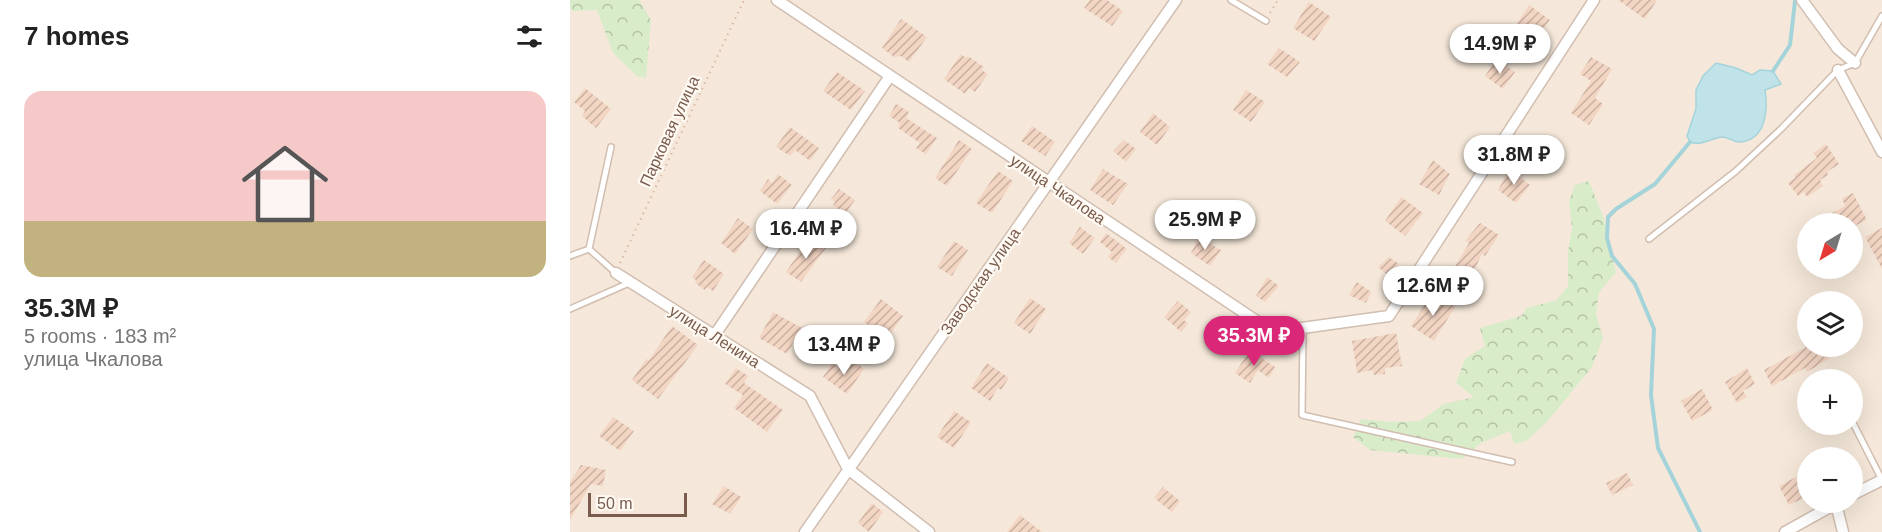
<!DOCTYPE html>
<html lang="en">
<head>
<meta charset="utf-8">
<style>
	body { margin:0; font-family:Helvetica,sans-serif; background:#f6f6f6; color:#222; height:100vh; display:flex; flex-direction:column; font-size:22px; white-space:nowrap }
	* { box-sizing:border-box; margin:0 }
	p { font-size:20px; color:#767676 }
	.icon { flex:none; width:33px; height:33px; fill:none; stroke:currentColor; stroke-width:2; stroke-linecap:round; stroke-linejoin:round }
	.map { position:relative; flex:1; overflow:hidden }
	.sheet { display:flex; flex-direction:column; background:#fff; width:570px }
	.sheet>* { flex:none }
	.needle { width:39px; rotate:218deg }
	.fabs { position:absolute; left:1227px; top:213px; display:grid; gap:12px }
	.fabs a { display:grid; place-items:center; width:66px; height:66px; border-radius:50%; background:#fff; box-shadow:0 6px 24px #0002; font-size:30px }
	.scale { position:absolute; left:18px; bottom:15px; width:99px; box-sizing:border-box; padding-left:6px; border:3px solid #7a5c4d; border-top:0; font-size:16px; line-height:21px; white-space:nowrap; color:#7a5c4d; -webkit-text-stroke:4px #fffaf3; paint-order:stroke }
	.price { position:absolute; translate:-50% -51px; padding:0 14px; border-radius:21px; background:#fff; color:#222; font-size:20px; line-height:39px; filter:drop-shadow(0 2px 3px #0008) }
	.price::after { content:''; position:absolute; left:50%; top:36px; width:18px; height:14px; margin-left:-9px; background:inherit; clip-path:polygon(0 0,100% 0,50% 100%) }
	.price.current { background:#db2777; color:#fff }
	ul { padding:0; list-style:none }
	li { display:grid; align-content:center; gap:12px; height:318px; padding:0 24px }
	li span { display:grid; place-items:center; height:186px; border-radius:18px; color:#555 }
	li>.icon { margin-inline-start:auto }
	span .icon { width:108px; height:108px; fill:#fffc; stroke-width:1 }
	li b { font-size:26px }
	h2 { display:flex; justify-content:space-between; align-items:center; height:72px; padding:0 24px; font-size:26px }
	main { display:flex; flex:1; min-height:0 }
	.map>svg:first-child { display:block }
	.residential { fill:#f5e8da; fill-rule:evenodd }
	.forest { fill:url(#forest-crowns) }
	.water { fill:#bfe3e8; stroke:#a5d3da; stroke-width:1.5 }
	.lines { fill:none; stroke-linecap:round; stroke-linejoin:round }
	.stream { stroke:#a5d3da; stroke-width:4 }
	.building { fill:url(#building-hatch) }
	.lane-casing { stroke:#d1beb0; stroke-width:8 }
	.street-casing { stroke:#d1beb0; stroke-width:13 }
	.path { stroke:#d9b8a5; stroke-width:2; stroke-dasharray:1.5 4.5; stroke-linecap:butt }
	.lane { stroke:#fff; stroke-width:5 }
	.street { stroke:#fff; stroke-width:10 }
	.labels { text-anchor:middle; stroke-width:4.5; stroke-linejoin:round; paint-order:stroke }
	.street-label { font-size:16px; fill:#7a5c4d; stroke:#fffaf3 }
</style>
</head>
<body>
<main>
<section class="sheet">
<h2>7 homes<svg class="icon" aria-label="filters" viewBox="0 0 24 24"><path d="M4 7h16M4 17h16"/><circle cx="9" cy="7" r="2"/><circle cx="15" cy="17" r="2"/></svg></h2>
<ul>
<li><span style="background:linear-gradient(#f6c9c9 70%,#c2b280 0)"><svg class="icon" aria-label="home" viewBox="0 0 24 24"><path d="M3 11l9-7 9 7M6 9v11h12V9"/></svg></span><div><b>35.3M ₽</b><p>5 rooms · 183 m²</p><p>улица Чкалова</p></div></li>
</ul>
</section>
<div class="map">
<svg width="1312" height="532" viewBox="0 0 1312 532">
	<defs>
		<pattern id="forest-crowns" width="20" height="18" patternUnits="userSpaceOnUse" patternTransform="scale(1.5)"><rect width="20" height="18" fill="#d8ecc9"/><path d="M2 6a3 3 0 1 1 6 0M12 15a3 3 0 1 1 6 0" fill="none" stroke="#b4c2a5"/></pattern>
		<pattern id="building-hatch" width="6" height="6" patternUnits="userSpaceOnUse" patternTransform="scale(1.5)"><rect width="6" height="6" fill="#f3d5c3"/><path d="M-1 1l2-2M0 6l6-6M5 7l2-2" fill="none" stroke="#cab0a1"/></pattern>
	</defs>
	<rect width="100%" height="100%" fill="#fdf6ec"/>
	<path class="residential" d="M0,0h1312v532h-1312zM1238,224h44v44h-44zM1238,302h44v44h-44zM1238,380h44v44h-44zM1238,458h44v44h-44z"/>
	<path class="forest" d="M0,0h69l12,20 -5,58 -9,-2 -24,-23 -16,-43 -24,1 -3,-3z
		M1019,181l14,35 13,56 -17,20 -3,22 7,24 -11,29 -46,56 -20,18 -12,3 -4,-13 -29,12 -19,16 -92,-9 -17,-13 8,-18 30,3 29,-1 24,-17 30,-7 -18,-14 9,-24 20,-13 -5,-18 41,-12 6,-8 30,-8 11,-14v-34l4,-24 -3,-27 6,-16z"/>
	<path class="water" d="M1146,63l20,5 16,7 8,-5 13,1 8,13 -16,6c3,20 1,51 -26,52 -6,0 -11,-6 -18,-5 -12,2 -19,9 -31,5l-3,-6 9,-27v-19l7,-14z"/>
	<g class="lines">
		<path class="stream" d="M1203,71l17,-26 5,-44 2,-1
			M1120,142l-35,42 -39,25 -8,8 -1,21 5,18 23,28 19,45 -3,66 7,53 42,84"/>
	</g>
	<path class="building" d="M520,0h17l16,11 -11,15 -28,-18z
		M1048,0h39l-12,19z
		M739,2l22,15 -17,24 -21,-13z
		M959,5l21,15 -9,13 -9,-6 -4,5 -11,-8z
		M331,19l26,18 -18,25 -8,-6 -7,1 -12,-9z
		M709,48l21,14 -13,15 -20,-13z
		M391,54l5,4 2,-2 16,11 -2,3 6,4 -13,18 -6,-4 -4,6 -21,-15z
		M1021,57l21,12 -17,29 8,6 -14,21 -18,-12 20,-32 -11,-7z
		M932,63l13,9 -12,17 -18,-13 8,-12 5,4z
		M267,72l28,19 -14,19 -28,-19z
		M15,88l26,21 -15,19 -14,-12 3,-5 -11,-9z
		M676,90l19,12 -14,20 -18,-12z
		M326,104l13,8 -3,6 31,20 -11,16 -10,-6 4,-5 -22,-15 2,-5 -11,-7z
		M583,113l17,14 -13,18 -17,-13z
		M462,126l23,16 -10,14 -24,-15z
		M220,127l29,21 -9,13 -15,-11 -5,6 -14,-9z
		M389,140l13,9 -25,37 -12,-8z
		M554,140l12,9 -10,13 -13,-11z
		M1256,144l13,20 -12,8 1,3 -8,5 3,6 -16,11 -3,-5 -6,4 -10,-13 7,-5 -1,-3 23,-17 -4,-5z
		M863,160l17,14 -11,21 -20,-11z
		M533,169l25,15 -15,21 -23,-15z
		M940,169l20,16 -14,18 -18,-13z
		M428,171l15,10 -21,32 -16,-10z
		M208,174l14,11 -15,19 -17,-13 8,-12 4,4z
		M269,189l16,11 -10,14 -12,-9 2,-3 -4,-3z
		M1283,193l14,27 -15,7v-3h-40l33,-18 -3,-8z
		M831,197l22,16 -18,23 -20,-15z
		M168,218l15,11 -18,25 -14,-11z
		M910,223l19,12 -14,21 -3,-2 -14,29 -17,-10 18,-30 -4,-2z
		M510,227l15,11 -12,16 -14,-11z
		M1312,228v41l-17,-32z
		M536,233l21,16 -11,14 -8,-6 4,-5 -12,-10z
		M240,237l16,11 -25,34 -15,-10z
		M629,237l22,13 -11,16 -19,-13z
		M384,241l14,9 -16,26 -15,-9z
		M819,257l10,7 -9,13 -12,-10z
		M134,260l20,14 -11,17 -6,-4 -2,3 -10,-7 1,-3 -4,-3z
		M697,277l12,9 -14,16 -9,-6z
		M787,282l14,10 -5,11 -17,-8z
		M863,292l22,15 -21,34 -23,-15z
		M460,298l16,11 -16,25 -16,-11z
		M311,299l22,17 -16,22 -23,-16z
		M608,301l13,11 -7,8 4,4 -7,8 -17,-15z
		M203,312l29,16 -15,26 -28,-16z
		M649,323l15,14 -16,18 -15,-13z
		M102,326l26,19 -40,54 -26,-19 14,-21 3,1z
		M826,333l6,33 -17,2v6l-11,1 -2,-5 -15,3 -5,-32z
		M1238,346h16l6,12 -23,14 -2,-4 -33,18 -8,-16z
		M680,350l25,17 -6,11 -11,-8 -8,13 -15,-10z
		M284,361l10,8 -17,25 -24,-17 9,-14 14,9z
		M417,363l22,15 -8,12 -3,-2 -8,13 -19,-13z
		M166,368l12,8 -4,7 39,27 -16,22 -33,-24 9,-13 -18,-11z
		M1177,368l8,16 -12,7 4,6 -10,6 -12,-21z
		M1132,389l11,21 -21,11 -11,-20z
		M384,411l17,11 -17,26 -17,-11z
		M43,417l21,14 -14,20 -21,-15z
		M11,465l25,5 -3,16 -12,-2 -21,36v-38z
		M1057,473l6,12 -21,10 -6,-12z
		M1230,475l8,15v6l-19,9 -10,-19z
		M154,486l17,11 -11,17 -18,-10z
		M593,487l17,14 -8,11 -18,-14z
		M302,503l11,9 -14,20 -11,-9z
		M450,515l22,17h-35z"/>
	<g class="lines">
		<g class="lane-casing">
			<path id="lane" d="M661,0l35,21
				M1079,239l87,-68 45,-42 57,-59 17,-7 27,-47
				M19,249l22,-102
				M0,256l19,-7 27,24
				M0,309l59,-26
				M733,328l-1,87 210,47
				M1282,421l30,59"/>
		</g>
		<g class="street-casing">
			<path id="street" d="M207,0l496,332 116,-16 205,-316
				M1232,0l36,49 17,14
				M1268,70l44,82
				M46,273l194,123 38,73 81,63
				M144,336l176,-260
				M1282,495l30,-15
				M1266,504l7,28
				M235,532l371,-532
				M1215,532l54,-30"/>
		</g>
		<path class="path" d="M700,13l8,-13
			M50,263l124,-263"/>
		<use href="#lane" class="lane"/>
		<use href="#street" class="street"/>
	</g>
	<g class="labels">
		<g class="street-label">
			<text transform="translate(99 131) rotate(-65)" y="6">Парковая улица</text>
			<text transform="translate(488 189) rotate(34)" y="6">улица Чкалова</text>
			<text transform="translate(410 281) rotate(-55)" y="6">Заводская улица</text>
			<text transform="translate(145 336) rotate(32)" y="6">улица Ленина</text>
		</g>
	</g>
</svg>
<div class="fabs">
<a><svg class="needle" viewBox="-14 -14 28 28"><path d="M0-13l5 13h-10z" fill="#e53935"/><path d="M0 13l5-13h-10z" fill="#767676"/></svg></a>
<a><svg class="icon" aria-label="layers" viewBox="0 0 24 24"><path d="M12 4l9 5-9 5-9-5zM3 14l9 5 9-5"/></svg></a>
<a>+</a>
<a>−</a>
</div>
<div class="scale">50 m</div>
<b class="price" style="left:930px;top:75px">14.9M ₽</b>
<b class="price" style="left:944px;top:186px">31.8M ₽</b>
<b class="price" style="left:635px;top:251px">25.9M ₽</b>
<b class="price" style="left:236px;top:260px">16.4M ₽</b>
<b class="price" style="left:863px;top:317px">12.6M ₽</b>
<b class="price current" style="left:684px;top:367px">35.3M ₽</b>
<b class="price" style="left:274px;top:376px">13.4M ₽</b>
</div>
</main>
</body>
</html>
